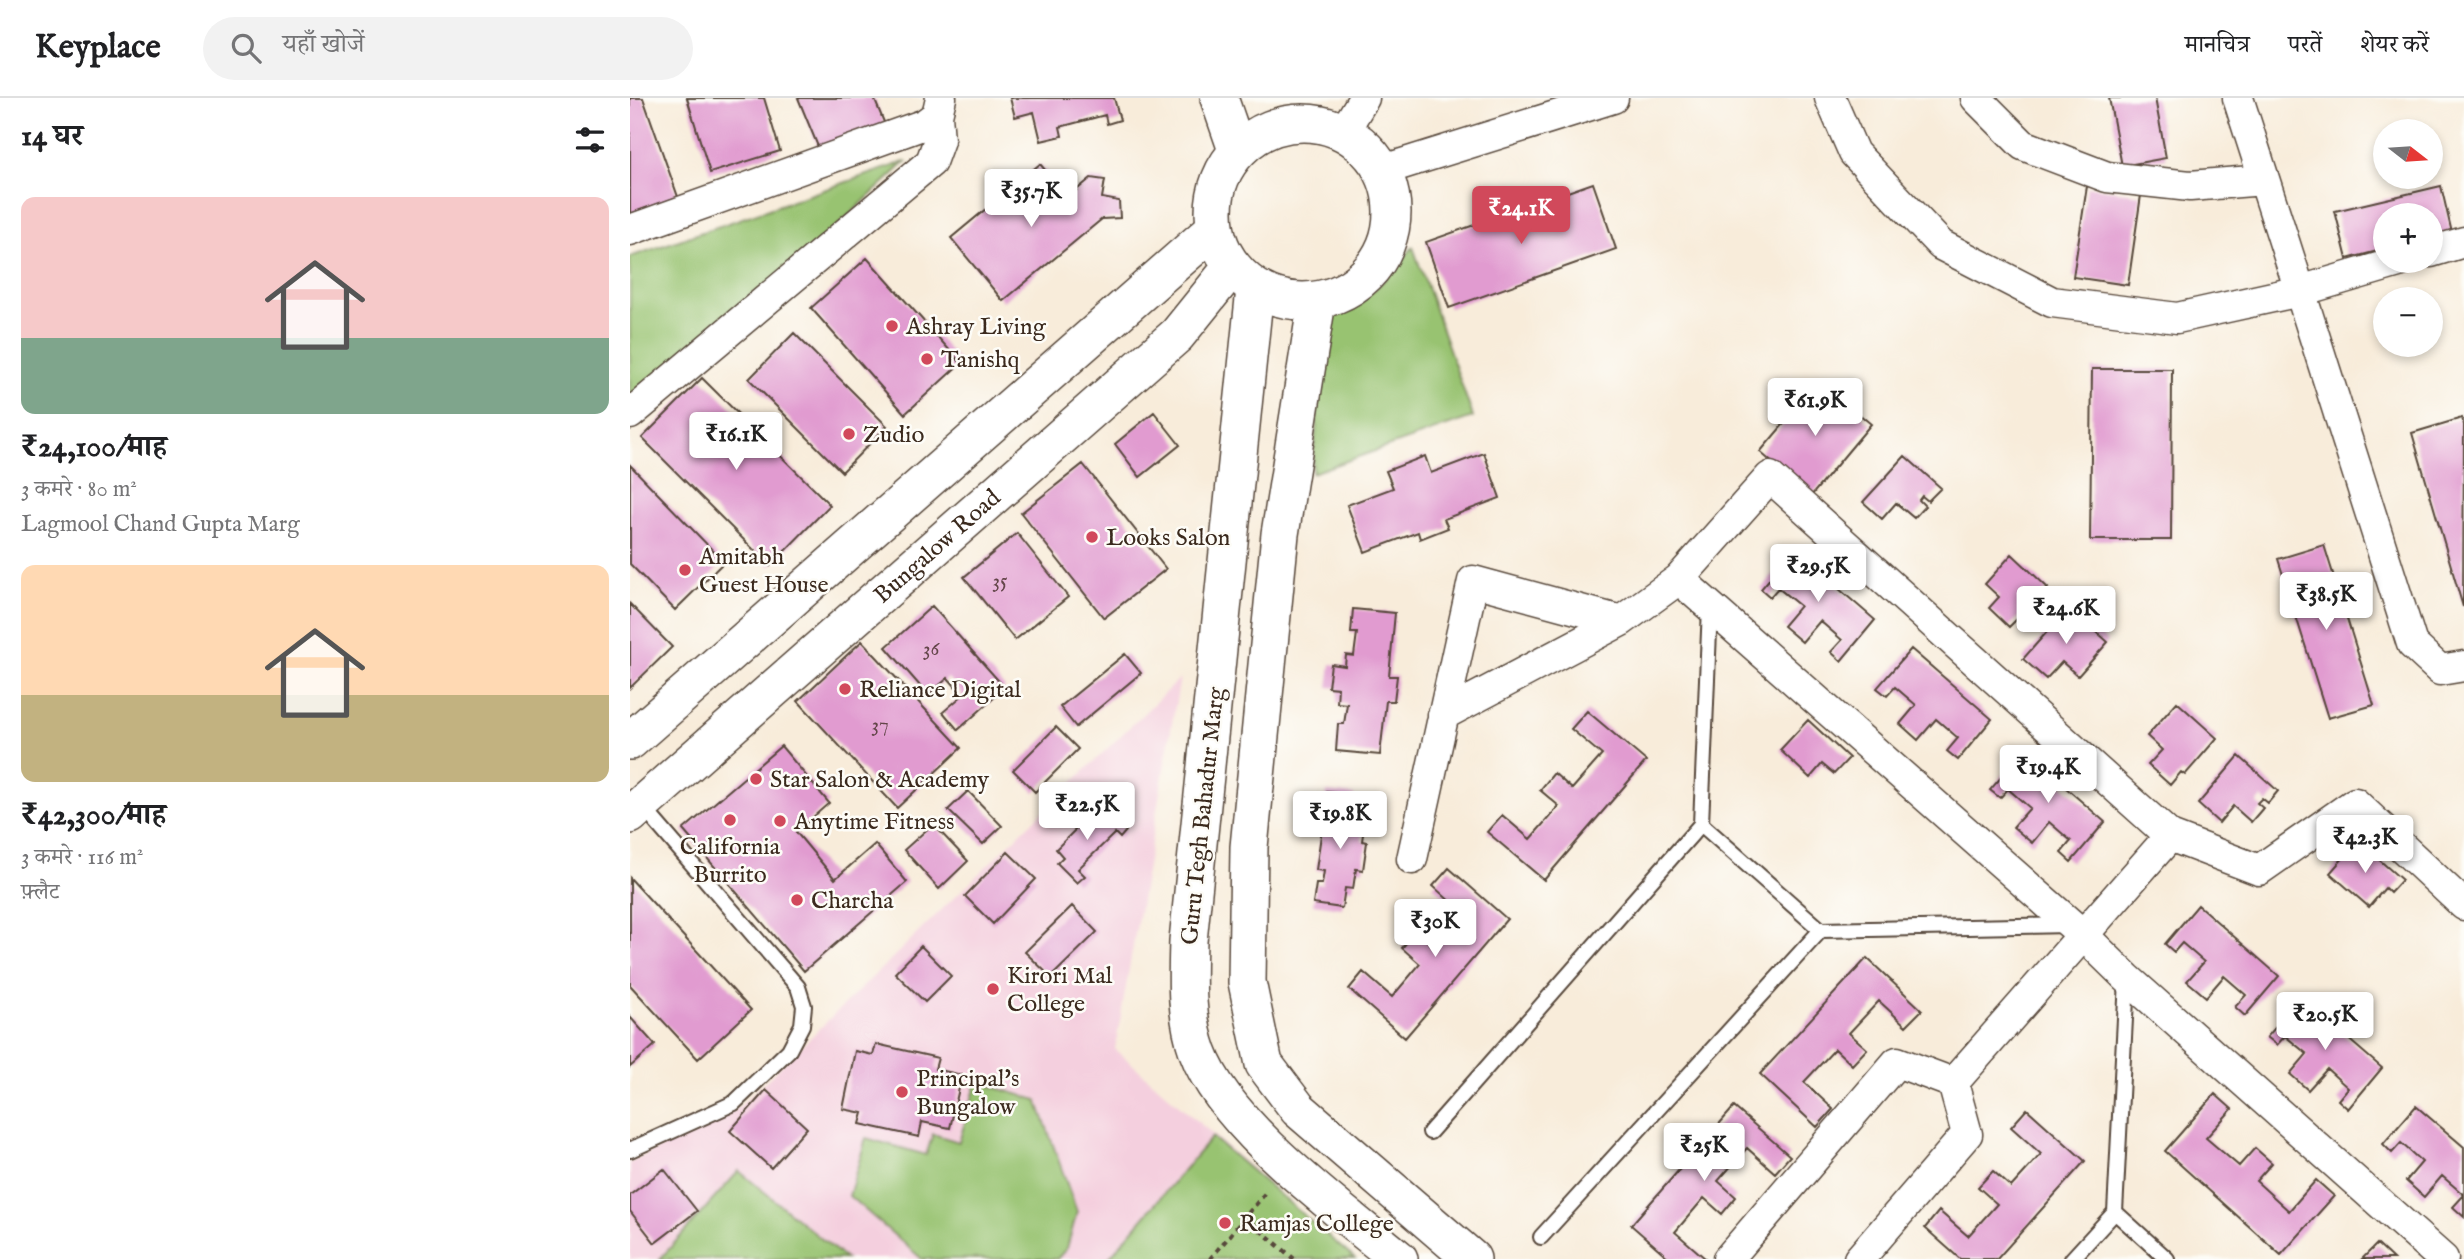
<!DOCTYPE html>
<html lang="hi">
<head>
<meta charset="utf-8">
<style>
	body { margin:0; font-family:"IM FELL English","Noto Serif Devanagari",serif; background:#f2f2f2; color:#202124; height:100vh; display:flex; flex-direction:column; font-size:26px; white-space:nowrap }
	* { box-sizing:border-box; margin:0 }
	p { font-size:23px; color:#757577 }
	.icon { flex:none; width:38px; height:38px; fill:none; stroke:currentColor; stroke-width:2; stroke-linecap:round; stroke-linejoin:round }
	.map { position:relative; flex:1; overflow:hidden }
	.details { display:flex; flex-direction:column; background:#fff; width:630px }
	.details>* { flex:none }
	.needle { width:46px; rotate:107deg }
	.controls { position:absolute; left:1743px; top:21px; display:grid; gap:14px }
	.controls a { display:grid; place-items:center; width:70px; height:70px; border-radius:50%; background:#fff; box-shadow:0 4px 10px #0003; font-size:35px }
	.price { position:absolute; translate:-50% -60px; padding:0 16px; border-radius:7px; background:#fff; color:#222; font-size:23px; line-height:46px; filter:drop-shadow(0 2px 4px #0008) }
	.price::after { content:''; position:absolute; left:50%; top:42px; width:21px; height:16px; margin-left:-10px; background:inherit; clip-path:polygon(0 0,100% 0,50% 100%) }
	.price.on { background:#d1495b; color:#fff }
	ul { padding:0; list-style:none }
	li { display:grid; align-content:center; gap:14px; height:371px; padding:0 21px }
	li span { display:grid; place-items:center; height:217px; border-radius:14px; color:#555 }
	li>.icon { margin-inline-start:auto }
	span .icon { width:126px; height:126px; fill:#fffc; stroke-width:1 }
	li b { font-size:30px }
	h2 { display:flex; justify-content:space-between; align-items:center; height:84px; padding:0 21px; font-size:30px }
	header { display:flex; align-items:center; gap:42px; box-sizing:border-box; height:98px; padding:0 35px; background:#fff; border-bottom:2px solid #e0e0e0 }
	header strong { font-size:33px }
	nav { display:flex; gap:38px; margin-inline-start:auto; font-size:24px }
	.search { width:490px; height:63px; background:#f2f2f2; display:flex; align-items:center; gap:18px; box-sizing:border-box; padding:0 24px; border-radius:38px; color:#757577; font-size:26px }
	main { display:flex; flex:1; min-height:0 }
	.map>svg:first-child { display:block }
	.built { fill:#f4cfde }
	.green { fill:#98c371; stroke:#6a7648; stroke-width:2 }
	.building { fill:#e19bd0 }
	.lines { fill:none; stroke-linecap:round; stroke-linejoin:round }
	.service-casing { stroke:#57473a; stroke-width:18 }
	.minor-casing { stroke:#57473a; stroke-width:33 }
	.tertiary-casing { stroke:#57473a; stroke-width:40 }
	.path { stroke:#57473a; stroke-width:4.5; stroke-dasharray:5 5; stroke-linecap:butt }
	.service { stroke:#fff; stroke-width:14 }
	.minor { stroke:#fff; stroke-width:30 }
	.tertiary { stroke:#fff; stroke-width:37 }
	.poi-dot { fill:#d1495b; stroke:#fdfcf7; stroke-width:2.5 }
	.labels { text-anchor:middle; stroke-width:5; stroke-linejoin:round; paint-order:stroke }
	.number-label { font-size:21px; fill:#64464a }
	.poi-label { font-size:24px; fill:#3b2a1e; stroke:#fdfcf7; text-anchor:start }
	.street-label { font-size:24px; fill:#3b2a1e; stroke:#fdfcf7 }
</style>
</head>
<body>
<header>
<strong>Keyplace</strong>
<div class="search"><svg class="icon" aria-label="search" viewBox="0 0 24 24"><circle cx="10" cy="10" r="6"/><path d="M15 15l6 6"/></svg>यहाँ खोजें</div>
<nav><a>मानचित्र</a><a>परतें</a><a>शेयर करें</a></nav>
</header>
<main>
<section class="details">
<h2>14 घर<svg class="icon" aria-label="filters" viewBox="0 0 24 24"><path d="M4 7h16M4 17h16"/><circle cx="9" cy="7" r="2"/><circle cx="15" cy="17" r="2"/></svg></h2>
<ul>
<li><span style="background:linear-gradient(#f6c9c9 65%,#7fa58c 0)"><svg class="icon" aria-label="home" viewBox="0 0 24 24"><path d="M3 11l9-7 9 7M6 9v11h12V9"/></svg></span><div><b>₹24,100/माह</b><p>3 कमरे · 80 m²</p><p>Lagmool Chand Gupta Marg</p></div></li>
<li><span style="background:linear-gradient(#ffd9b3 60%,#c2b280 0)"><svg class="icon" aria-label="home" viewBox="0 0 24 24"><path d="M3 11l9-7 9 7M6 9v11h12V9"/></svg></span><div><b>₹42,300/माह</b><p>3 कमरे · 116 m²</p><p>फ़्लैट</p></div></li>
</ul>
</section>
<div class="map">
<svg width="1834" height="1161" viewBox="0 0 1834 1161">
	<rect width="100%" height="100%" fill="#fdfcf7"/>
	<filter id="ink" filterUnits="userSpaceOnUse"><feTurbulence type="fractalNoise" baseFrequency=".0143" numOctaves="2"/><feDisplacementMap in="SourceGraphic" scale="14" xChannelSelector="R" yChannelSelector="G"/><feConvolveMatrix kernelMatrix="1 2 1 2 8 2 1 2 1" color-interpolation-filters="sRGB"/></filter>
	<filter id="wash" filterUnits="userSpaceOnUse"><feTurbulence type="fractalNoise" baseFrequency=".00686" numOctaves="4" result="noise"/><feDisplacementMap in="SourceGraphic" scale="28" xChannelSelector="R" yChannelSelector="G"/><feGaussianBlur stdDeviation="1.57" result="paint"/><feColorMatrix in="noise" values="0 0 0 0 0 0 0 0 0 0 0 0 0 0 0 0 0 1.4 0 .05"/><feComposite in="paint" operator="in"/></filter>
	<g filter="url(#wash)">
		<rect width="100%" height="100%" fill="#f8ecda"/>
		<path class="built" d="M550,580l-65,371 240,210h-725v-96l108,-55z"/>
		<path class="green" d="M277,63l-277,259v-163z
			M783,149l60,170 -161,56 14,-153c42,-20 58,-38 87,-73z
			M347,984l60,18 40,112 -10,36 -10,11h-135l-73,-63 17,-58 60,17 7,-21 26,8z
			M582,1039l143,122h-247z
			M109,1073l107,88h-186z"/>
		<g id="blocks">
			<path class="building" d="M0,0h13l35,99 -48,17z
				M57,0h77l16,53 -70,22z
				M168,0h76l12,29 -65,27z
				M380,0h104l6,22 -13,4 -2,-9 -45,12 2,9 -21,5 -7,-29 -19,5z
				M1479,0h46l11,60 -44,8z
				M410,66l28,33 23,-19 14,2 -3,18 17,3 1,17 -18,1 -99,82 -52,-63z
				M963,85l23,66 -167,59 -23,-66z
				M1457,88l54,9 -13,90 -55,-8z
				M1811,88l11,47 -21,5v-23h-46v34l-38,10 -12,-48z
				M237,160l94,105 -56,51 -94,-106z
				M164,235l93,93 -45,46 -93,-93z
				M1462,271h80l-1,171h-81z
				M72,280l128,127 -60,61 -128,-128z
				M1190,283l51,43 -60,72 -51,-44z
				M524,314l26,33 -40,32 -25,-33z
				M1832,320l2,7 -1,182 -51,-174z
				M854,355l16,45 -56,21 4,9 -28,11 -2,-7 -53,20 -18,-47 46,-17 -7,-17 39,-15 6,17z
				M1275,358l36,32 -13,13 -6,-5 -3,4 6,6 -11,12 -18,-15 -14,16 -19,-17z
				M453,366l83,105 -62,49 -83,-105z
				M0,367l94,97 -49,48 -45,-46z
				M387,435l51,64 -53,43 -51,-63z
				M1694,447l50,160 -46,13 -50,-159z
				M1164,452l81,70 -34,41 -10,-9 11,-12 -22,-19 -18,21 -19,-16 17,-20 -22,-18 -8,9 -9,-8z
				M1382,456l36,34 -39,39 -20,-19 10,-11 -14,-13z
				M0,506l42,43 -42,41z
				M302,508l73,82 -47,42 -15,-18 20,-17 -15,-17 -20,17 -42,-48z
				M1439,509l39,35 -30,34 -16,-14 -16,17 -23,-20z
				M723,511l42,4 -6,63h8l-3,25h-8l-6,54 -44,-4 2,-27h6l3,-20 -10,-1 1,-15 -10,-1 3,-23 14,2 1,-11 8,1 3,-23h-6z
				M232,543l99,107 -64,60 -99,-107z
				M1281,551l81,70 -34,41 -11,-9 11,-13 -22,-19 -18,21 -18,-16 16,-19 -21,-18 -8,9 -10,-8z
				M495,556l16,19 -65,54 -16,-20z
				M1547,604l40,36 -32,37 -4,-3 -11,13 -22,-20 14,-15 -15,-14z
				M957,613l59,50 -102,119 -57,-48 15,-17 28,24 29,-33 -19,-16 14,-17 18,16 30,-34 -31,-26z
				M1178,622l41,38 -15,16 -12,-10 -12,14 -30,-28z
				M426,629l22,22 -43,43 -22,-22z
				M151,648l48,57 -33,29 39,47 40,-35 32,38 -103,89 -121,-141z
				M1394,653l81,71 -34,40 -10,-9 10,-12 -22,-19 -17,21 -19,-16 17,-19 -22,-19 -8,9 -10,-8z
				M1609,658l39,35 -10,12 -6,-5 -5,5 6,5 -12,14 -18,-16 -14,17 -21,-19z
				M338,693l34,35 -19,18 -35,-34z
				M697,694l27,3 -2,17 14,2 -4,27 5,1 -4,28 -7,-1 -3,20 -8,-1 -3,20 -29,-4 3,-20h6l2,-13 -8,-1 7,-49 9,2 2,-17 -9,-1z
				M475,712l21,21 -6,7 -5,-5 -37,36 7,7 -8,7 -20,-20 6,-6 -7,-8 38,-38 5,5z
				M303,726l35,37 -29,28 -35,-39z
				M1728,743l44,39 -12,13 -5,-5 -16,19 -39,-34z
				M378,754l28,27 -43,45 -28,-28z
				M819,770l58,51 -102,119 -56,-49 14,-17 29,25 28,-33 -18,-16 14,-17 18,16 29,-34 -30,-27z
				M0,780l121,132 -53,49 -68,-74z
				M1568,807l81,71 -34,40 -10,-9 11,-12 -22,-19 -18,21 -19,-16 17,-19 -22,-19 -8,9 -9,-8z
				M442,808l25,26 -46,45 -26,-25z
				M291,848l30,30 -26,26 -30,-29z
				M1237,860l55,52 -16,16 -27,-25 -30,32 18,16 -15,16 -17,-16 -31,33 29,27 -16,18 -57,-53z
				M1671,900l81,70 -34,41 -10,-9 10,-12 -21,-19 -19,21 -18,-16 17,-20 -22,-18 -8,9 -10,-8z
				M0,919l25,28 -25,22z
				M246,946l62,14 -3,11 27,6 -12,53 -28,-6 -3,15 -59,-13 3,-11 -20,-4 12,-58 18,4z
				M136,992l41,38 -36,40 -41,-37z
				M1585,996l17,15 -26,29 33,28 16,-18 17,15 -16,18 33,30 27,-31 18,16 -53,59 -116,-104z
				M1786,1008l48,41v70l-11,-10 11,-12 -22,-19 -18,21 -18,-16 16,-19 -21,-19 -9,10 -9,-9z
				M1104,1009l56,49 -15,17 -28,-25 -29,33 18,16 -14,17 -18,-16 -29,34 31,27h-36l-39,-34z
				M1397,1011l58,52 -88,98h-37l-35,-31 14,-17 29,25 29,-32 -19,-17 15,-16 18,16 30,-33 -30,-27z
				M34,1071l33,42 -42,32 -25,-32v-16z
				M1747,1146l16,15h-31z"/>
		</g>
	</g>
	<g filter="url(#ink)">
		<use href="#blocks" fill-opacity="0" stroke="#57473a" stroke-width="2"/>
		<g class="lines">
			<g class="service-casing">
				<path id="service" d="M1191,832l247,-5
					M1497,882l-12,232 52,47
					M800,1034l271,-308 9,-217
					M0,1052l104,-47 55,-53 13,-25 2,-19 -6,-19 -156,-181
					M911,1139l280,-307 -120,-106
					M1442,1161l43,-47"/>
			</g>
			<g class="minor-casing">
				<path id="minor" d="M1200,0l24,55 87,92 111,57 125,16 123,-27 -62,-193
					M1346,0l47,47 84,32 83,9 74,-6
					M714,33l20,-33
					M753,72l230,-72
					M0,132l295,-106 12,-9 4,-17
					M1801,154l33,-10
					M1772,163l-102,30 112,353 28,26 24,-4
					M0,316l301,-252 8,-22 -2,-25
					M1049,481l403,355 45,44 316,281
					M813,617l178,-94
					M1540,738l89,34 96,-67 109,102
					M782,761l61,-278 148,40 58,-42 91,-102 400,359 -217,247 14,51 -108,125
					M1098,1161l169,-197 56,21"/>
			</g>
			<g class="tertiary-casing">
				<g id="tertiary">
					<path d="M589,0l18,52"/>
					<circle cx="673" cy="114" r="89"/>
					<path d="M625,191l-67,652c-1,38 -3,75 10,111 26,73 141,157 201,207"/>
					<path d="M687,203l-37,233 -31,313 -2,135 17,82 34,45 174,150"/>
					<path d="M0,643l584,-512"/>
					<path id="s1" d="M0,717l547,-480 54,-67"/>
				</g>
			</g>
			<path class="path" d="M615,1119l49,42
				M580,1161l57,-68"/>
			<use href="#service" class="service"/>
			<use href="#minor" class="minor"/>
			<use href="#tertiary" class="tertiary"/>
		</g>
	</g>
	<g class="poi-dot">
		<circle cx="262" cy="228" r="7"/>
		<circle cx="297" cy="261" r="7"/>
		<circle cx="219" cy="336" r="7"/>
		<circle cx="462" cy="439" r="7"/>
		<circle cx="55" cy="472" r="7"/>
		<circle cx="215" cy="591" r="7"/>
		<circle cx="126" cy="681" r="7"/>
		<circle cx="100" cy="722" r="7"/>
		<circle cx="150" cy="723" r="7"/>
		<circle cx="167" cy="802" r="7"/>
		<circle cx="363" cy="891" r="7"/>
		<circle cx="272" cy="994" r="7"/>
		<circle cx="595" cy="1125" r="7"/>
	</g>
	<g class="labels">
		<g class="number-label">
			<text x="370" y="489">35</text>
			<text x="301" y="557">36</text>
			<text x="250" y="633">37</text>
		</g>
		<g class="poi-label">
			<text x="276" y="236">Ashray Living</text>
			<text x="311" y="269">Tanishq</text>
			<text x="233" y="344">Zudio</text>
			<text x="476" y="447">Looks Salon</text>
			<text x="69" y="466">Amitabh<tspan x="69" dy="28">Guest House</tspan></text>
			<text x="229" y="599">Reliance Digital</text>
			<text x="140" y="689">Star Salon &amp; Academy</text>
			<text x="164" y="731">Anytime Fitness</text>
			<text x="100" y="756" text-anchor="middle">California<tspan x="100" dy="28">Burrito</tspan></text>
			<text x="181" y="810">Charcha</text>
			<text x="377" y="885">Kirori Mal<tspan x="377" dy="28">College</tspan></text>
			<text x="286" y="988">Principal's<tspan x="286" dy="28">Bungalow</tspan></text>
			<text x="609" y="1133">Ramjas College</text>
		</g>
		<g class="street-label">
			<text dy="8" stroke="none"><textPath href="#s1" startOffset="408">Bungalow Road</textPath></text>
			<text transform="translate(572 718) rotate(-84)" y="8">Guru Tegh Bahadur Marg</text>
		</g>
	</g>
</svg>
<div class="controls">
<a><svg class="needle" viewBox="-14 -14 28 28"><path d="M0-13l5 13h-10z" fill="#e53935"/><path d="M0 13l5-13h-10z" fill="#757577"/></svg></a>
<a>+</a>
<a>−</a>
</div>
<b class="price" style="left:401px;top:131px">₹35.7K</b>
<b class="price on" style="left:891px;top:148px">₹24.1K</b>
<b class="price" style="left:1185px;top:340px">₹61.9K</b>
<b class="price" style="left:106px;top:374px">₹16.1K</b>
<b class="price" style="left:1188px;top:506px">₹29.5K</b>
<b class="price" style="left:1696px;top:534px">₹38.5K</b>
<b class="price" style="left:1436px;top:548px">₹24.6K</b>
<b class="price" style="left:1418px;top:707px">₹19.4K</b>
<b class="price" style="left:457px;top:744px">₹22.5K</b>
<b class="price" style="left:710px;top:753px">₹19.8K</b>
<b class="price" style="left:1735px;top:777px">₹42.3K</b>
<b class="price" style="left:805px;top:861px">₹30K</b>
<b class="price" style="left:1695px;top:954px">₹20.5K</b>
<b class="price" style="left:1074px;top:1085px">₹25K</b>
</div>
</main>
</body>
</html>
